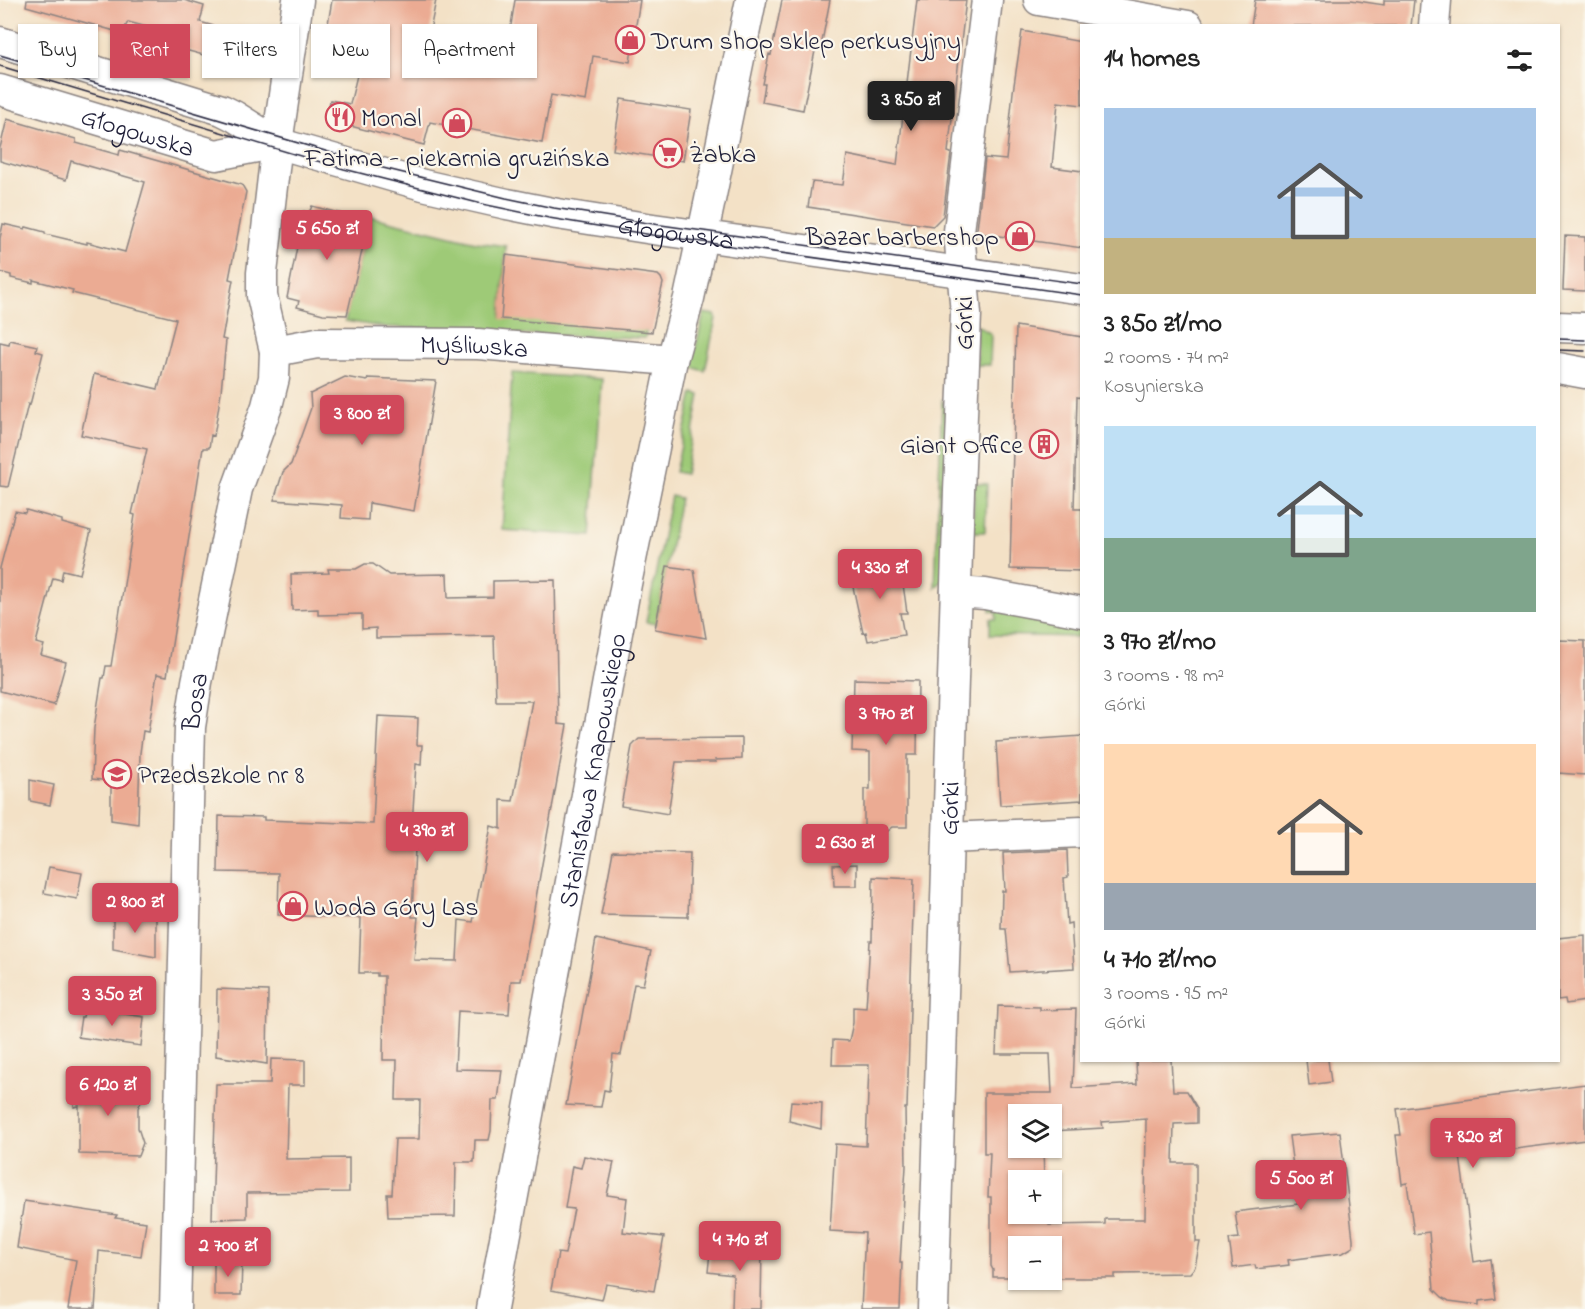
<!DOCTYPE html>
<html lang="en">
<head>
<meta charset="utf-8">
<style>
	body { margin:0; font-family:"Indie Flower",sans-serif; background:#f2f2f2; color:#222; height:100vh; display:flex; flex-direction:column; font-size:22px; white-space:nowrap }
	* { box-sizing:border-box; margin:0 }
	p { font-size:20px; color:#767676 }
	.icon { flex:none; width:33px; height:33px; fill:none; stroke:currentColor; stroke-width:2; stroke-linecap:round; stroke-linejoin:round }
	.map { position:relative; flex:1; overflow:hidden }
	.details { position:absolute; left:1080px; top:24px; width:480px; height:1038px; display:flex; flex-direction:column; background:#fff; border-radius:0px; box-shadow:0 2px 4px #0004 }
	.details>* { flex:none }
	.banner { position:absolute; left:18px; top:24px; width:570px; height:54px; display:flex; gap:12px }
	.controls { position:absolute; left:1008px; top:1104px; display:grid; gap:12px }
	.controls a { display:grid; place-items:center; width:54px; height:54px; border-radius:0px; background:#fff; box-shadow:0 2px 4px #0004; font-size:30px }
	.price { position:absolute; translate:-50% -51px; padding:0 14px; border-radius:6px; background:#d1495b; color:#fff; font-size:20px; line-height:39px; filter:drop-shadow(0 2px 3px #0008) }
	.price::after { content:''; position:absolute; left:50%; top:36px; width:18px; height:14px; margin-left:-9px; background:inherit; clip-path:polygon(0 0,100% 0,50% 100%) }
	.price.on { background:#222; color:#fff }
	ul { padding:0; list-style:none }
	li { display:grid; align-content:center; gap:12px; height:318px; padding:0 24px }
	li span { display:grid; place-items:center; height:186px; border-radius:0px; color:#555 }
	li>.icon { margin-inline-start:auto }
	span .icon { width:108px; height:108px; fill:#fffc; stroke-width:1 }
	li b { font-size:26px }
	h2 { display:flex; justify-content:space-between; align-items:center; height:72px; padding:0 24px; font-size:26px }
	.tag { padding:0 21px; border-radius:0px; background:#fff; box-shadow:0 2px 4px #0004; font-size:21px; line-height:54px }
	.tag.on { background:#d1495b; color:#fff }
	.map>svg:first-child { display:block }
	.green { fill:#9eca77; stroke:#607659; stroke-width:1.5 }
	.building { fill:#ebab93; fill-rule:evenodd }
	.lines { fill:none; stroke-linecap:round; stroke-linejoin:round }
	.minor-casing { stroke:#8a8280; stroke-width:33 }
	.minor { stroke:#fff; stroke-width:30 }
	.tram { stroke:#22223b; stroke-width:1.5 }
	.labels { text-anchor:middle; stroke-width:4.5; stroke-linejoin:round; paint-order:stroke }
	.poi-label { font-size:26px; fill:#22223b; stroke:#fbf7ec; text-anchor:start }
	.street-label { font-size:26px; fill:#22223b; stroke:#fbf7ec }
</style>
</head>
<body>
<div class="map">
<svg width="1585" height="1309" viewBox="0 0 1585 1309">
	<rect width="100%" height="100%" fill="#fbf7ec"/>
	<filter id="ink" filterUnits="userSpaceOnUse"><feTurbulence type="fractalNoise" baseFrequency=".0167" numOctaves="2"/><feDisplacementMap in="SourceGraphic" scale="12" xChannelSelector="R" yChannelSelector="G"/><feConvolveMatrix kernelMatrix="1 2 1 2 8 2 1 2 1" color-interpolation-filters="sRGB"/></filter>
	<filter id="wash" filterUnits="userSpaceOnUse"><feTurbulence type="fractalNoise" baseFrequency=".008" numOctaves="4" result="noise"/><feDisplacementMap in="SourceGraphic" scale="24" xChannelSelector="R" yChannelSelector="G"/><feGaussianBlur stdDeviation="1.35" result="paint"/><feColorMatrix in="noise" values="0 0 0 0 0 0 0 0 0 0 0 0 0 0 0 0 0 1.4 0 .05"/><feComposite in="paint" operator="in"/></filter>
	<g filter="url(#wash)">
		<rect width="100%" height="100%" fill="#f3e1c6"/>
		<path class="green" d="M372,217l104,25 30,4 -5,72 146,13 -2,7 -133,-4 -36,-4 -94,-3 -37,-6 25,-103z
			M704,313l11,2 1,3 -11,53 -14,-4z
			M976,325l15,9 -1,31h-13z
			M512,373l90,6 -11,157 -89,-6z
			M693,393l7,2 -15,79 -10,-2z
			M942,400l8,12 -7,168 -8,8z
			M974,483l13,1 -2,48h-12z
			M671,496l9,2 -24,126 -10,-2z
			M990,606l91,16v15l-91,-2v-16h6v-7l-6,-1z"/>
		<g id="blocks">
			<path class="building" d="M27,0h157l20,6 -4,16 51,15 -8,29 -65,-18 3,-12 -53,-14 -6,11 -96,-27z
				M332,0h104l-8,41 4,1 -3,13 75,14 11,-69h125l-10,62 -37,-6 -7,45 -35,-6 -9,48 -112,-21 -6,23 -97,-25 3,-20 20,4 10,-41 -37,-10z
				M782,0h48l-9,47 -5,-1 -13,64 -41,-8 3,-18h-2l6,-30 2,1z
				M917,0h49l-18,152 3,1 -8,63 -10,10 -125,-19 4,-25 31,3 4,-30 50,10z
				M1255,0h96l33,5v-5h30l-3,26h-160z
				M1022,31l60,11v63l-24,-3 -6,65 30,4v77l-104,-15 -1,-3 8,-72 21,2 7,-68z
				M621,99l70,11 -8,51 -70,-11z
				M7,119l69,20v4l43,12 1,-5 122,35 4,7 -17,87 4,1 -11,59 4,1 -5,52 -7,44 -3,-1 -2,13h-6l-36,228 -10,-2 -9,58 -5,-1 -3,22 -2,71 -27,-4v-39l-19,-2 2,-51 8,-50h2l2,-12h5l24,-151 -3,-1 15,-65 -66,-14 13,-61 64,15 18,-70 -104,-26 1,-3 -40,-10v3l-22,-5v-3l-11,-3v-34l3,-14 22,5 1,-2 19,5v2l42,10v-2l38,10 20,-70 -74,-21 -5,19 -66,-19v-13z
				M312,206l57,15 -22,94 -24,-1 -26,-7 2,-6 -12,-3 17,-87 5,2z
				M1565,236l20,1v54l-22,-1z
				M506,255l152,20 3,3 2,5 -11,49 -151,-13z
				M1016,326l66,11v61l-5,-1 -3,112h8v62l-72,-2z
				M10,340l27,6 -1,5 7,2 -13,52 -2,-1 -20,83 -8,-1v-144l9,2z
				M345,377l22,4 1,-3 68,3 -22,130 -45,-8 -1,17 -27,-2 1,-13 -68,-5 9,-28 8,-8 20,-56 -1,-14z
				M26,510l36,10v3l29,8 -11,43 -17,-4 -2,10 -8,-2 -17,65 8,2 -3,10 25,7 -12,43 -54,-14v-123l15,-57 10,2z
				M894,562l2,11 5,-1 4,26 2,15h-7l4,22 -36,6 -2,-9 -3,1 -13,-60h4l-1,-7z
				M365,564h8l16,11 58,-1 1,24 45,-1v-16l62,-1 3,144 9,1 -46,256h-10l-2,33 -51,-3 -3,58 47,1 -4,30h-6l-1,31 -2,9h-14l-1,22h-18l-1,54 -67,1 -1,-23h5l3,-55h24l1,-39h-24l1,-40h-14l1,-84h-7v-3h-18l2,-55 -83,-3 1,-42 -61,-1 1,-56 45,1v3l109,4 5,-108 40,2 -1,27h5l-1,20 -5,-1 -4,61h4l-4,92h6l-4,43 43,1 2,-41 14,2 18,-96 10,3v-29l12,1 19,-100h-36l-2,-65 -118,2v-10l-14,1v-15l-44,1v-6l-26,1 -1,-36 38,-1 -1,-4h28z
				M667,566l27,4 12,68 -51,-9z
				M1558,640l27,1v134l-27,-2z
				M854,679l64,2 -1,74h-10v72h-15l-5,4 -23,-2v-40h6v-37l-18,-1z
				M1082,736v64l-82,5 -4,-63z
				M742,738v21l-27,1 1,2h-40l-8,52 -47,-8 11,-60 7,-7z
				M30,780l24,5 -4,20 -20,-4z
				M1067,850l1,27 -4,1 3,46 4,-1 3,45 -64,4 -4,-43h-5l1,-38h3l-2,-38z
				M613,851l77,2 -2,64 -87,-2z
				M857,864v22h-23l-1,-21z
				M49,867l33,6 -5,26 -33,-6z
				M873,877l41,2 -7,229h-2l1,58 -6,97h2l-2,46h-39l4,-76 -35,-2 5,-87 31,2 3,-81h-37l1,-25 16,1 4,-18v-16l13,1 4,-67h2z
				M113,914h43v43l-43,-8z
				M1585,935v66l-19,3 -1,-5 -7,1v-62z
				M596,939l55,12 -8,34 -9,-1 -13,71 -8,-1 -4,37 -5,-1 -3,17 -35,-2z
				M217,989l51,2 -1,73 -51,-8z
				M998,1006l42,1v3l36,-1 -3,79 64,-4 -1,-24h35l2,31h14l10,17v15l-23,1 -1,39h23v79h4l-5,25 -5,6 -75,1v4h-57v-5h-6v-27h-34v31h-25v-7l-2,-4v-69h-3l2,-44h-6v-60h68l-2,-39h-54zM1018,1114h34v17l51,-3 -1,-6 44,-3 -1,100h-40v5l-56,1v-7h-5v-4h-26v-34h26l-1,-32h-25z
				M85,1008l59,9 -3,29 -63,-9 3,-20h2z
				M271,1059l34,1v25h-17l-2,74 63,-1v34l-102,1v25l-35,1 4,-135h54z
				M1306,1060h22l3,22 -22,3z
				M74,1077h30v6h35l5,13 -6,12v20l5,15 -5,13 -59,-2v-48l-5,1z
				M1585,1084v56l-125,16 14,106 17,-3 5,40 -17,2v4l-30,-4 -7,-4 -8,-8 -5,-57 -15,2 -7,-51 -5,1 -6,-49h5l-4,-26z
				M791,1101l31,2 -1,26 -32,-8z
				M1340,1132l13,107v8l-10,6 -55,7 1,5 -33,4 -1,-4 -22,3 -4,-29 10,-1 -4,-26 63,-8 -9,-68z
				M584,1156l30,6 -7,33 20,3 -4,34 41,5 -10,54 -48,-7 -4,16 -51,-10 7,-37 7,1 9,-45 -9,-1 7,-42 9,2z
				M24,1201l93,14 -2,3 31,4 -5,34 -42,-5 -4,58h-27l8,-49 -59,-12z
				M711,1242l51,5 -1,62h-29l1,-34 -25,-3z
				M214,1261h28l-1,34h-27z"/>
		</g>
	</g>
	<g filter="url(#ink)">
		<use href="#blocks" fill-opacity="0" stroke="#8a8280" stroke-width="1.5"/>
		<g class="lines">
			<g class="minor-casing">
				<g id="minor">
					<path d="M1039,0l149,26"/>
					<path d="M1434,26l2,-26"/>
					<path id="s1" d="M0,42l222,68 12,6 43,27 146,42 84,19 50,10 96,15 429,60"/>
					<path id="s2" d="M0,90l216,65 61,-12"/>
					<path d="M1558,327l27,1"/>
					<path id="s3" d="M275,351l42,-8 161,1 194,16"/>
					<path d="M1558,368l27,5"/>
					<path d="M956,592l29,2 97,18"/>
					<path d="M949,838l133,-6"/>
					<path id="s4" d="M175,1309l15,-582 7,-45 40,-193 30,-83 7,-28 1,-27 -13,-55v-23l15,-130 21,-143"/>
					<path id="s5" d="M492,1309l134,-725 46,-224 17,-62 21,-98 41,-200"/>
					<path id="s6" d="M933,1309l26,-818 7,-177 -7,-83 28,-231"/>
				</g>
			</g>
			<use href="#minor" class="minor"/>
			<path class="tram" d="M0,55l383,113 123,30 48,10 100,16 428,60
				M0,66l344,103 138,35 67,14 103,17 430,60
				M1558,339l27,1
				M1558,350l27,1"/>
		</g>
	</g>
	<defs>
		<g id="shop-ring" transform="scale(1.5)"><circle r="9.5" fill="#fbf7ec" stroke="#d1495b" stroke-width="1.5"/><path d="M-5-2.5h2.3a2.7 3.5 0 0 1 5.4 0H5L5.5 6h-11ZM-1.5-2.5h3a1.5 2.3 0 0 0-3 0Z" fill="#d1495b"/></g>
		<g id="restaurant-ring" transform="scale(1.5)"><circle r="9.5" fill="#fbf7ec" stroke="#d1495b" stroke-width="1.5"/><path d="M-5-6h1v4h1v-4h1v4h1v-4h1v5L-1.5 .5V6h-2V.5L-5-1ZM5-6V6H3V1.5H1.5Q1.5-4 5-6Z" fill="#d1495b"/></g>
		<g id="supermarket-ring" transform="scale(1.5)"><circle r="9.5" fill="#fbf7ec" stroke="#d1495b" stroke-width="1.5"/><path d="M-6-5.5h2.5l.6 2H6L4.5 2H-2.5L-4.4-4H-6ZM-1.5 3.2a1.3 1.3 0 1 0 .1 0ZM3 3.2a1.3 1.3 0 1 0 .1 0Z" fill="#d1495b"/></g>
		<g id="building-ring" transform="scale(1.5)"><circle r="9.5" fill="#fbf7ec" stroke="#d1495b" stroke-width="1.5"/><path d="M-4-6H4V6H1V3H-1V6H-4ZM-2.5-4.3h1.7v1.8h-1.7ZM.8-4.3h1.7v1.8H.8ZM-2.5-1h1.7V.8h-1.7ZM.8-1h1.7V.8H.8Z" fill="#d1495b"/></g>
		<g id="school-ring" transform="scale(1.5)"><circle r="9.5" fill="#fbf7ec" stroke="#d1495b" stroke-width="1.5"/><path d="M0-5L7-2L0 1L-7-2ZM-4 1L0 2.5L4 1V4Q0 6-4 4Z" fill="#d1495b"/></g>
	</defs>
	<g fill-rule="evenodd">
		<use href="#shop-ring" x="630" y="40"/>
		<use href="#restaurant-ring" x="340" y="117"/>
		<use href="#shop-ring" x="457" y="123"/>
		<use href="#supermarket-ring" x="668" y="153"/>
		<use href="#shop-ring" x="1020" y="236"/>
		<use href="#building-ring" x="1044" y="444"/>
		<use href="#school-ring" x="117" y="774"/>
		<use href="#shop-ring" x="293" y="906"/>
	</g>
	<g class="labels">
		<g class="poi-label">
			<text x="651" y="49">Drum shop sklep perkusyjny</text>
			<text x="361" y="126">Monal</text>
			<text x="689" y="162">Żabka</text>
			<text x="457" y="166" text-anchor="middle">Fatima - piekarnia gruzińska</text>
			<text x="999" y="245" text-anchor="end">Bazar barbershop</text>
			<text x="1023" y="453" text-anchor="end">Giant Office</text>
			<text x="138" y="783">Przedszkole nr 8</text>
			<text x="314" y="915">Woda Góry Las</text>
		</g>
		<g class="street-label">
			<text dy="9" stroke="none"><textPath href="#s2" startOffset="144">Głogowska</textPath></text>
			<text dy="9" stroke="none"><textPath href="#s1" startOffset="706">Głogowska</textPath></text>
			<text transform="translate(963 323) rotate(-90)" y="9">Górki</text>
			<text dy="9" stroke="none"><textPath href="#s3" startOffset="200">Myśliwska</textPath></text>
			<text dy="9" stroke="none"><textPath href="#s4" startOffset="608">Bosa</textPath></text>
			<text dy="9" stroke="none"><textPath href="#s5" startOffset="548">Stanisława Knapowskiego</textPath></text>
			<text dy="9" stroke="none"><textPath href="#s6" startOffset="501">Górki</textPath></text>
		</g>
	</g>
</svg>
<div class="controls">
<a><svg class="icon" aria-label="layers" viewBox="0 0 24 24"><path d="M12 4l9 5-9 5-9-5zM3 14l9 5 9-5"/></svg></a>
<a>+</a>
<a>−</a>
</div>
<b class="price on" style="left:911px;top:132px">3 850 zł</b>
<b class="price" style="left:327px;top:261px">5 650 zł</b>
<b class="price" style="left:362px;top:446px">3 800 zł</b>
<b class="price" style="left:880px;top:600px">4 330 zł</b>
<b class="price" style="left:886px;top:746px">3 970 zł</b>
<b class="price" style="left:427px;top:863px">4 390 zł</b>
<b class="price" style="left:845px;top:875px">2 630 zł</b>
<b class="price" style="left:135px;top:934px">2 800 zł</b>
<b class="price" style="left:112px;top:1027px">3 350 zł</b>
<b class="price" style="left:108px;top:1117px">6 120 zł</b>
<b class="price" style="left:1473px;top:1169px">7 820 zł</b>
<b class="price" style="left:1301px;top:1211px">5 500 zł</b>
<b class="price" style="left:740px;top:1272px">4 710 zł</b>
<b class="price" style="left:228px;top:1278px">2 700 zł</b>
<div class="banner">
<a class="tag">Buy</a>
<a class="tag on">Rent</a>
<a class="tag">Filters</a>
<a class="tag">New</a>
<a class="tag">Apartment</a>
</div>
<section class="details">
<h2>14 homes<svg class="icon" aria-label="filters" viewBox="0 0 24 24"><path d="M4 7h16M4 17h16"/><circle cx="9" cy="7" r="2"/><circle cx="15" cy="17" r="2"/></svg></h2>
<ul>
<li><span style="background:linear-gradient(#a9c7e8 70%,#c2b280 0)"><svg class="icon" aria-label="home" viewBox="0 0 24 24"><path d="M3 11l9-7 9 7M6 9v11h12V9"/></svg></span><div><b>3 850 zł/mo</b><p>2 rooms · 74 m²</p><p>Kosynierska</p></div></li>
<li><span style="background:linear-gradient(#bfe0f5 60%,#7fa58c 0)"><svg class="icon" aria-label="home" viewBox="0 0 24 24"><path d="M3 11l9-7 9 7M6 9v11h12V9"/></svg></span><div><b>3 970 zł/mo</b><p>3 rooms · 98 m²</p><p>Górki</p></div></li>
<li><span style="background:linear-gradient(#ffd9b3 75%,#9aa5b1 0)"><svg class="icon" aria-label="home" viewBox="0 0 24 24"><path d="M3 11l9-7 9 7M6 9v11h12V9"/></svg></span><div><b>4 710 zł/mo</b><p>3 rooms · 95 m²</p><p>Górki</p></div></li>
</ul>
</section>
</div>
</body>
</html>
